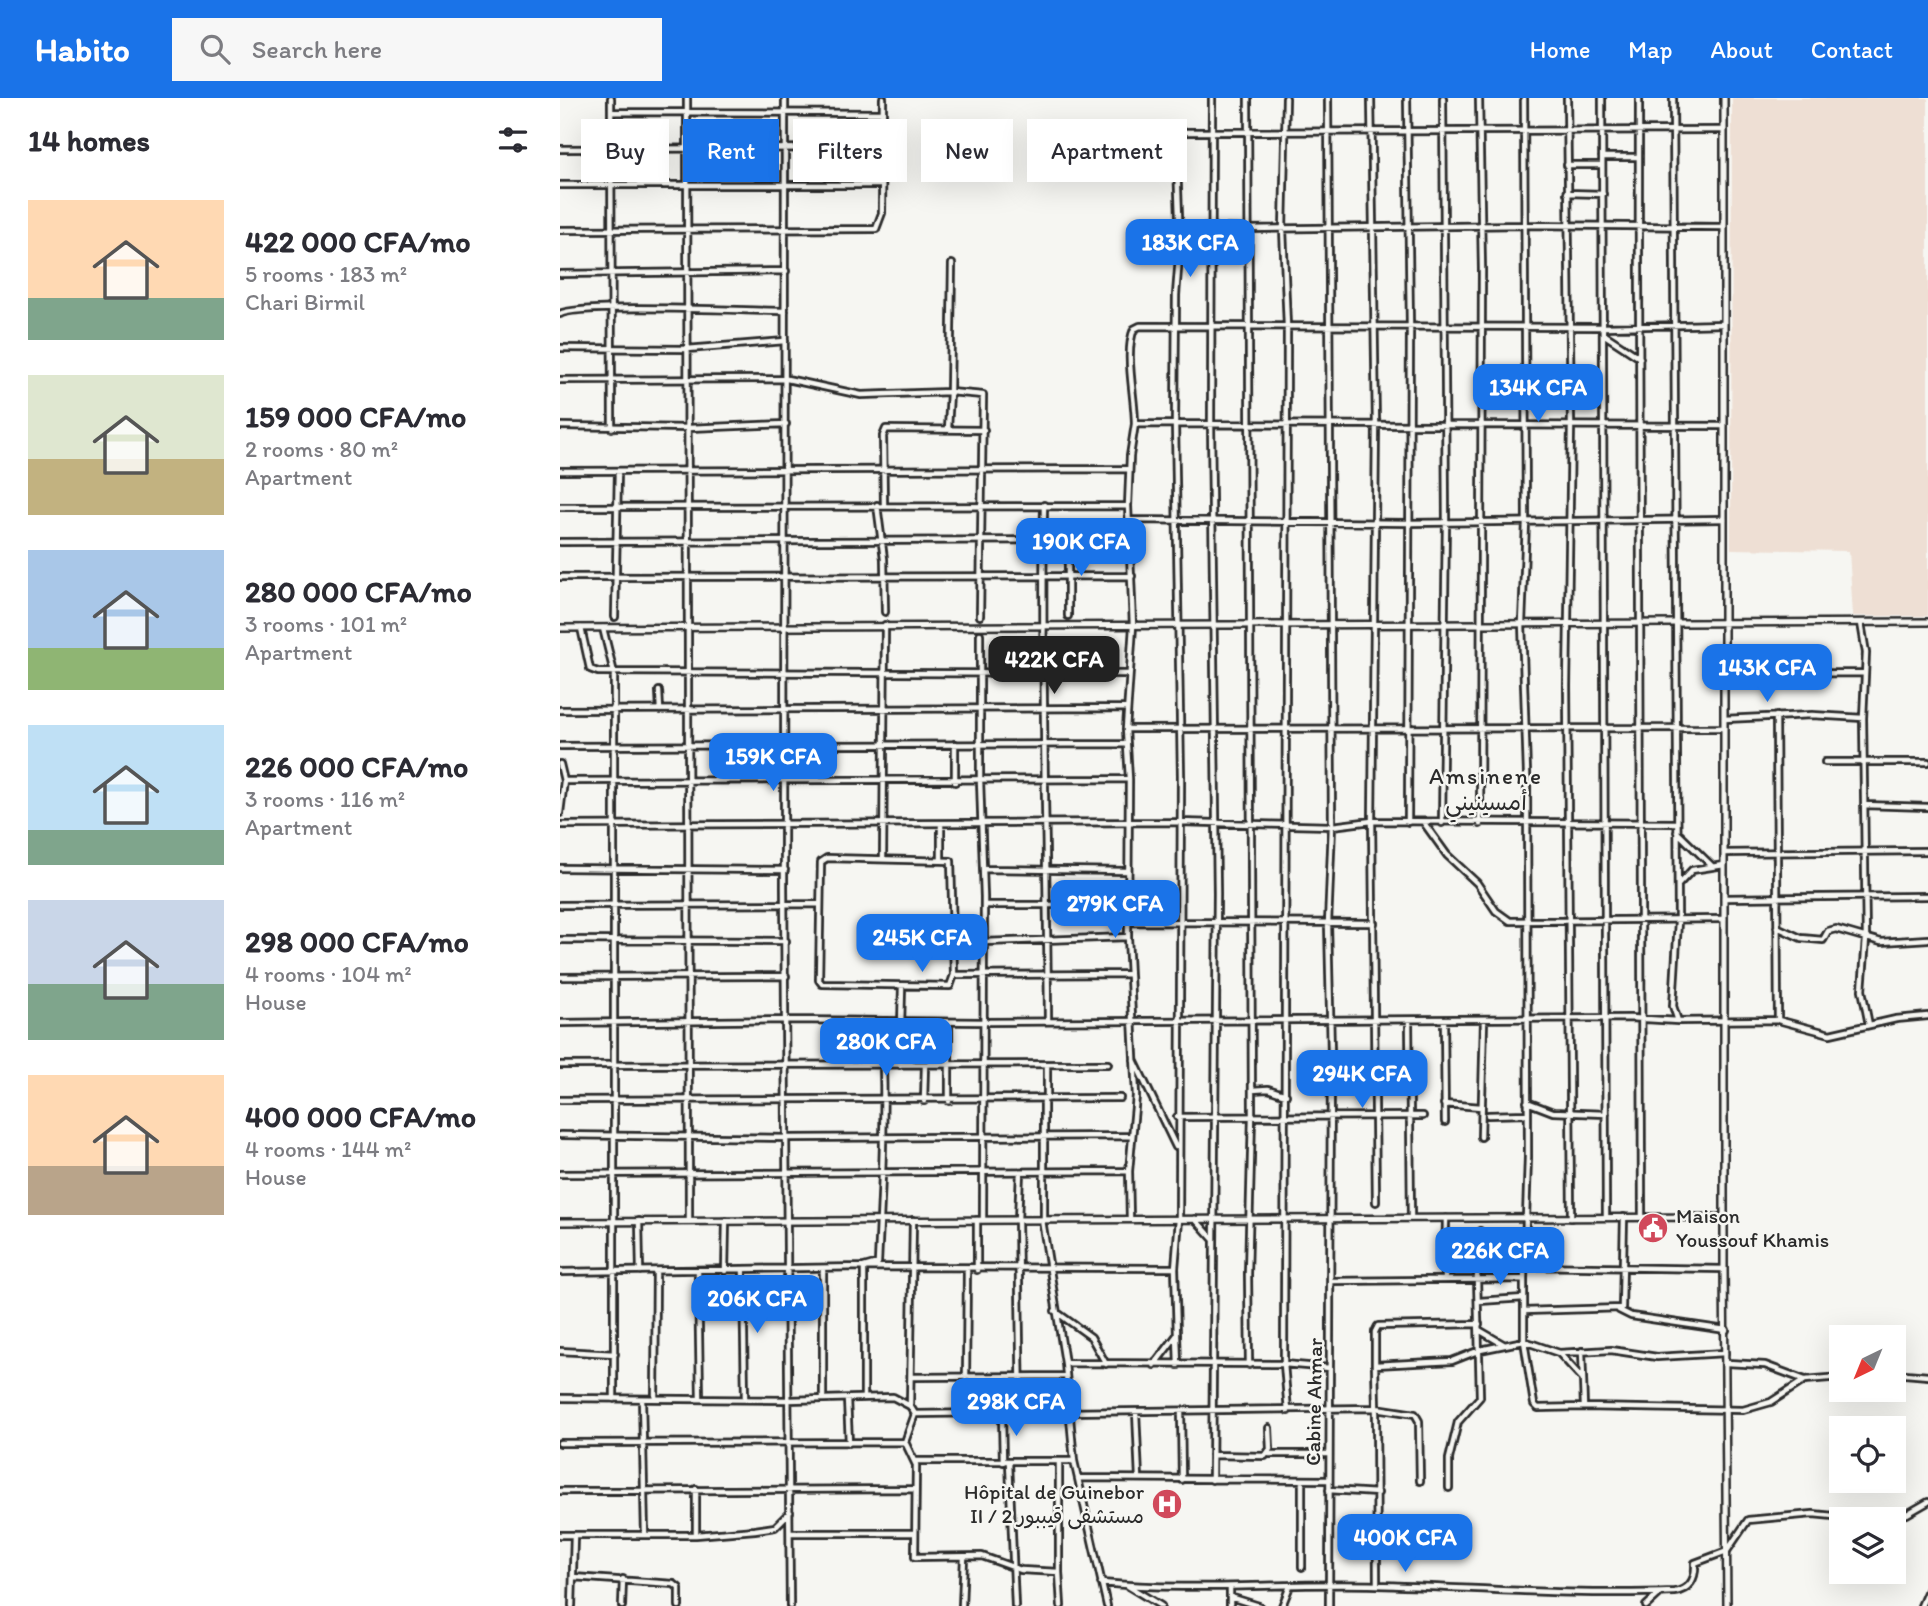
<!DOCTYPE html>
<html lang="en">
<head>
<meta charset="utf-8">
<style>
	body { margin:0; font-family:Itim,"Playpen Sans Arabic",sans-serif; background:#f7f7f7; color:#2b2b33; height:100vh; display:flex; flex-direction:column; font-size:26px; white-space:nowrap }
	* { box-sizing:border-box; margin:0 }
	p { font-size:23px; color:#7c7c81 }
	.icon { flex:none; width:38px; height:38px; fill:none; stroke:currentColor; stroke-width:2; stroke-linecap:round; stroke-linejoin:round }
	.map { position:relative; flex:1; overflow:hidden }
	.panel { display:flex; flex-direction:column; background:#fff; width:560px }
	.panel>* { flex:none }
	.banner { position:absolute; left:21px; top:21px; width:665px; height:63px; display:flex; gap:14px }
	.needle { width:46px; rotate:223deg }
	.tools { position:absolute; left:1269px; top:1227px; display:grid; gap:14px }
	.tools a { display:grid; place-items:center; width:77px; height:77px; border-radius:0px; background:#fff; box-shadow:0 7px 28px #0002; font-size:35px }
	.price { position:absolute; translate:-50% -60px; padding:0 16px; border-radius:14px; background:#1a73e8; color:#fff; font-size:23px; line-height:46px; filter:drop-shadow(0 2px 4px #0008) }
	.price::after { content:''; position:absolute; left:50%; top:42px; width:21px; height:16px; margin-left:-10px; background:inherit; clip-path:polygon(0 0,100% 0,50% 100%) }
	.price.on { background:#222; color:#fff }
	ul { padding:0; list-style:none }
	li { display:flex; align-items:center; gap:21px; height:175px; padding:0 28px }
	li span { display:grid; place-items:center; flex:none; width:196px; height:140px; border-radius:0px; color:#555 }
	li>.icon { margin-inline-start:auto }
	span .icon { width:84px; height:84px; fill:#fffc; stroke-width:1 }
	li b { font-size:30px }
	h2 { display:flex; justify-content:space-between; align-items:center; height:84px; padding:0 28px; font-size:30px }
	.pill { padding:0 24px; border-radius:0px; background:#fff; box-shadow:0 7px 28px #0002; font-size:24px; line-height:63px }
	.pill.on { background:#1a73e8; color:#fff }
	header { display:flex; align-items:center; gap:42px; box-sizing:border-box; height:98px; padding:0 35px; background:#1a73e8; color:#fff }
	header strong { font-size:33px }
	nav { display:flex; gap:38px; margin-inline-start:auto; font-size:24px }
	.search { width:490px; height:63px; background:#f7f7f7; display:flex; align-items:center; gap:18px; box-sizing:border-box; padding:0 24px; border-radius:0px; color:#7c7c81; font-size:26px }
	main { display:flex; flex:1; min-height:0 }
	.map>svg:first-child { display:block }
	.built { fill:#eedfd4 }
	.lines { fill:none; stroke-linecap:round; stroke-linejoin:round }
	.minor-casing { stroke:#2b2b2b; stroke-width:10 }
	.tertiary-casing { stroke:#2b2b2b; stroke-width:10 }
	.minor { stroke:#f6f6f2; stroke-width:4.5 }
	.tertiary { stroke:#f6f6f2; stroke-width:5 }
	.labels { text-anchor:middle; stroke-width:5; stroke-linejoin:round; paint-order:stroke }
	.poi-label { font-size:21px; fill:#2b2b2b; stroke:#f6f6f2; text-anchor:start }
	.street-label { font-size:21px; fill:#2b2b2b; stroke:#f6f6f2 }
	.neighbourhood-label { font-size:23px; letter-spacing:2px; fill:#2b2b2b; stroke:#f6f6f2 }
</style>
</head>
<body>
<header>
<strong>Habito</strong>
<div class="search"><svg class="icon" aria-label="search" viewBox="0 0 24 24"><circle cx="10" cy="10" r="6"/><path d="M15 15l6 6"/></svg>Search here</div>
<nav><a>Home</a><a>Map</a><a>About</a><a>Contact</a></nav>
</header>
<main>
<section class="panel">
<h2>14 homes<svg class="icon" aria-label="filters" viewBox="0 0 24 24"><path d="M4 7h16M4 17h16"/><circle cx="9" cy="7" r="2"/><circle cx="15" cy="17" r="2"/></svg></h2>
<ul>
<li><span style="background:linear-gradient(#ffd9b3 70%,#7fa58c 0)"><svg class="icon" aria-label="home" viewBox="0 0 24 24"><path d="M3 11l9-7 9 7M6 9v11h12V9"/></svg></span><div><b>422 000 CFA/mo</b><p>5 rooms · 183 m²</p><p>Chari Birmil</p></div></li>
<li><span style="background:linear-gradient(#dfe7d0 60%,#c2b280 0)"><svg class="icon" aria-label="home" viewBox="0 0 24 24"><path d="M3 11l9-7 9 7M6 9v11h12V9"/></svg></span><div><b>159 000 CFA/mo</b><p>2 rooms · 80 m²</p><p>Apartment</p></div></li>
<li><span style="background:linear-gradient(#a9c7e8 70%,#8fb573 0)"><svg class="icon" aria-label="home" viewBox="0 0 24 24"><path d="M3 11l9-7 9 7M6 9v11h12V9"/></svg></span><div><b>280 000 CFA/mo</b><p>3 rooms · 101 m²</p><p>Apartment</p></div></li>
<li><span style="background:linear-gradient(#bfe0f5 75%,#7fa58c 0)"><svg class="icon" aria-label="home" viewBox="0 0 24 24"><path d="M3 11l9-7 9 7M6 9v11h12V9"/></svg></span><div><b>226 000 CFA/mo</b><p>3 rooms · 116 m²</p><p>Apartment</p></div></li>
<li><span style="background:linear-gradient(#c9d6e8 60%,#7fa58c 0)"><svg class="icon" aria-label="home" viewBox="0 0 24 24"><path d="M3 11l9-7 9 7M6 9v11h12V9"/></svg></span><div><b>298 000 CFA/mo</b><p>4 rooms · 104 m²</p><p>House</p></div></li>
<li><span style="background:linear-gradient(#ffd9b3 65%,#b9a48a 0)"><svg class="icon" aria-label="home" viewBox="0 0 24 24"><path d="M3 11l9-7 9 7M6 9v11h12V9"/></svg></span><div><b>400 000 CFA/mo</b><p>4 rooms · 144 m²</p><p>House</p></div></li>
</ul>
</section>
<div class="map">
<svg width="1368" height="1508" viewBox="0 0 1368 1508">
	<rect width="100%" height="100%" fill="#f6f6f2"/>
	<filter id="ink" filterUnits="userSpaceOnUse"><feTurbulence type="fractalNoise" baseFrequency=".0143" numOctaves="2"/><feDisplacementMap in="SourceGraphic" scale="14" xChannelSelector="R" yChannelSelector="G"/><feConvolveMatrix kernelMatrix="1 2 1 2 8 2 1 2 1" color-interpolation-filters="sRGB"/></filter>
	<g filter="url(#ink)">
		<path class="built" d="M1172,0h196v518h-75l-4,-65 -118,-2z"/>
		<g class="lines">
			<g class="minor-casing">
				<path id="minor" d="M51,0l1,330
					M127,0l2,1123
					M225,0l-1,790 6,718
					M652,0l-1,326 6,469 -5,587
					M688,0l4,1018 -4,158 1,91
					M726,0l-3,131 4,97 -3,1038 4,47
					M811,0l5,326 -4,397 4,381
					M847,0l3,229 -2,495
					M919,0l3,171 -2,555
					M964,0l2,424 -4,101 5,150 1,384 -4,122v62l10,63 4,4 46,-1
					M1007,0l4,327 -4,261 4,532
					M1042,0l4,1119
					M1079,0c-1,373 3,746 3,1119
					M1113,0l5,823 -5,85 5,15
					M51,14l272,1
					M0,51l321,-1
					M1042,59h37
					M1007,67h35
					M0,87h322
					M1007,95l36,1
					M618,129l70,2 277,-4 199,2
					M0,132l316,-1 6,-16 1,-115
					M0,176l226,-3
					M0,216c17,-11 192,-3 225,-3
					M1045,237l35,23
					M0,250l127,1 98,-8
					M227,281l74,16 89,-3 2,-128
					M0,282l225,-1
					M575,326c0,-28 -11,-71 -1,-95l6,-3 465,1 119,-3
					M0,328l129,2 97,-4
					M388,331l2,-37 33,3 -3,221
					M0,373l569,-2
					M317,407l7,54 1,53
					M324,407l-1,-69 3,-7 98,1
					M484,407c-3,172 3,344 4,516
					M0,409l568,-1
					M569,422l280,3 315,-4
					M508,442v76
					M0,444l570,-2
					M0,479l572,-1
					M55,519l3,-146
					M1301,525l5,30 -3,65 3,221 -4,51 7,35
					M21,530l9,41 8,3 531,2
					M43,530l11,45v726
					M420,536v146l4,117 -1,323
					M1164,576l140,-1
					M99,593l1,19
					M0,612l566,-2
					M1216,618l2,304
					M1164,621l88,-4 51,3
					M566,631l598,-1
					M0,648l566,-2
					M1265,664h103
					M0,666l4,17 -4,32
					M4,683l565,-2
					M395,684v-38
					M1304,707l64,2
					M864,725l23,32 30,28 19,28 14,10 214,-2
					M882,725l4,-301 -3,-424
					M0,727l619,-3 153,4 -4,-728
					M1117,734l34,33
					M1164,755l204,-2
					M267,760l124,3 3,114 -4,11 -128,-2 -3,-4 2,-118z
					M323,761l2,-234
					M381,761v-34
					M0,770l225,2
					M424,771l142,2
					M1118,787l14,-15 32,-5
					M1164,800l204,-2
					M0,807l259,-1
					M425,807h142
					M568,824l246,1
					M1217,829l24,11 22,2 5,-9 8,-2 45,13 47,-3
					M0,842l226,1
					M424,844l144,-5
					M394,877l176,-1
					M0,879l226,-1
					M849,922l2,198
					M884,922l1,102
					M389,924v79
					M0,925l226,-3 198,2 646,-4 48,3 100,-1 52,14 66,-15 32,-3
					M574,962l42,87
					M0,967l548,-1
					M340,967l2,-78
					M487,968v33
					M692,992l16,-1 18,6
					M0,1002l560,-2
					M364,1003l1,-36
					M967,1004l26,10 53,2
					M884,1006l37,3
					M928,1017l39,-1
					M617,1019l246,-1
					M0,1037l229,3 343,-2
					M921,1039l3,-117
					M460,1074l-2,48 3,194
					M0,1076l569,-3
					M570,1121l-1,-48 7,-75 -8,-159 1,-158 -3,-50 7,-103 -5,-120 2,-50 5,-32 589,2
					M635,1121l19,21
					M353,1122l-3,186 5,8 -10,28 11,23 -1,92 67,-1 39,14 38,2v-111
					M482,1122l23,143 9,98 33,145
					M484,1122v-121
					M79,1123l1,50
					M965,1168l199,3
					M417,1172v-50
					M138,1173l2,128
					M165,1173l1,-50
					M183,1173l2,128
					M0,1174l304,-5 311,1 4,-49 2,-443 -6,-353 1,-128 4,-51 -4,-108 4,-4 544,-2
					M885,1181l1,-61
					M771,1183l193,-2
					M919,1203l45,-3
					M1059,1212l12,6 95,14
					M495,1213l36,26 15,27
					M964,1213l98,-3 2,-91
					M919,1232l24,14
					M617,1238l1,29
					M0,1253l55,3
					M1022,1253l2,56 159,3 28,-8 34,-22 36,-3
					M999,1255l23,25
					M505,1265l219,1 46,4
					M1167,1265l38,2 40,15
					M594,1267l23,-30 -2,-67
					M815,1267v-33l3,-6 101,-2
					M1334,1275l34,3
					M352,1279l154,-1
					M406,1280l1,-108
					M304,1298v-129l14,-4c3,-66 7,-131 5,-197
					M0,1300l229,2 104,-3 17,9
					M82,1301l3,136
					M95,1301l1,-128
					M263,1301v-129
					M287,1301l2,44
					M621,1313l1,69
					M576,1314l3,66
					M355,1316l461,-6 -1,-43 77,-4 28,-11 44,-9 35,12 52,-3 46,7 68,-4
					M442,1317l1,47
					M0,1345l345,-1
					M709,1356h60
					M652,1357l53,1 5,-7 -1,-21
					M355,1363h159
					M449,1364l6,144
					M518,1380l250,2
					M742,1382v87
					M889,1390v-29l9,-37 22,-25 -3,-119 3,-47
					M769,1392l49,3
					M0,1393l355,-2
					M1311,1421l36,-5 21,-12
					M231,1435h123
					M0,1437h136l59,-5 20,-3 15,-15
					M136,1437v-46
					M499,1474l2,34
					M13,1479l101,7 5,4v18
					M541,1485c92,9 184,-1 276,2 99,3 198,11 297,7 16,-2 22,-14 21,-29l32,-12 21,-31 65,-6 52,5
					M817,1487l-1,-177 39,6 4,7 1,60
					M568,1488l33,20
					M670,1489v19
					M670,1499l29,9
					M12,1508l2,-71
					M62,1508l1,-27
					M402,1508l2,-49
					M722,1508l8,-20
					M769,1508l2,-553 -3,-129 4,-98 40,-5 305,2
					M1086,1508l14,-13
					M1361,1508l7,-16"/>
			</g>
			<g class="tertiary-casing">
				<path id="tertiary" d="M1164,0v1171l3,337
					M0,530l1368,-6
					M0,1124l1164,-5"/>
			</g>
			<use href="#minor" class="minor"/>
			<use href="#tertiary" class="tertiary"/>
		</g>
	</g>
	<defs>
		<g id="civic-disc" transform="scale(1.575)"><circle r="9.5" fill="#d1495b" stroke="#f6f6f2"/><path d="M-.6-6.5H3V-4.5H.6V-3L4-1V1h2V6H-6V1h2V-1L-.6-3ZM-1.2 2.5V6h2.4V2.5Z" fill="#fff"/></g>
		<g id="hospital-disc" transform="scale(1.575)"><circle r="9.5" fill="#d1495b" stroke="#f6f6f2"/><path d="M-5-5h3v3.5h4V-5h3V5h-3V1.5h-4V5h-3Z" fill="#fff"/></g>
	</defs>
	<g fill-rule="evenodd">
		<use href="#civic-disc" x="1093" y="1130"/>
		<use href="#hospital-disc" x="607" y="1406"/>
	</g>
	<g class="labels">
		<g class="poi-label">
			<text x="1116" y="1125">Maison<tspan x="1116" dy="24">Youssouf Khamis</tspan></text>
			<text x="584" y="1401" text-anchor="end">Hôpital de Guinebor<tspan x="584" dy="24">II / مستشفى قيببور 2</tspan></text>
		</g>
		<g class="street-label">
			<text transform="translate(754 1304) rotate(-89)" y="7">Cabine Ahmar</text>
		</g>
		<g class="neighbourhood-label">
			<text x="926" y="686">Amsinene<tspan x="926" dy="26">أمسينيني</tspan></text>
		</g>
	</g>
</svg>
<div class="tools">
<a><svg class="needle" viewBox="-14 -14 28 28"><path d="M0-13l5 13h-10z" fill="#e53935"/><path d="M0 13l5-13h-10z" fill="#7c7c81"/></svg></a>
<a><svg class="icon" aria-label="locate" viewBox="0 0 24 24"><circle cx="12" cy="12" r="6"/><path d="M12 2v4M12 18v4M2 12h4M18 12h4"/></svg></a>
<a><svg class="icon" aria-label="layers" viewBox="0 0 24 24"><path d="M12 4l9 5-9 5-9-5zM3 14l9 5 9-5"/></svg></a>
</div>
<b class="price" style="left:630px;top:181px">183K CFA</b>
<b class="price" style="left:978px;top:326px">134K CFA</b>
<b class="price" style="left:521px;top:480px">190K CFA</b>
<b class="price on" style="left:494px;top:598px">422K CFA</b>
<b class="price" style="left:1207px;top:606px">143K CFA</b>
<b class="price" style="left:213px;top:695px">159K CFA</b>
<b class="price" style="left:555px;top:842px">279K CFA</b>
<b class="price" style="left:362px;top:876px">245K CFA</b>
<b class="price" style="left:326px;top:980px">280K CFA</b>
<b class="price" style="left:802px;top:1012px">294K CFA</b>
<b class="price" style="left:940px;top:1189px">226K CFA</b>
<b class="price" style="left:197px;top:1237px">206K CFA</b>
<b class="price" style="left:456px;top:1340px">298K CFA</b>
<b class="price" style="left:845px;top:1476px">400K CFA</b>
<div class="banner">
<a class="pill">Buy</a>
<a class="pill on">Rent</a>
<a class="pill">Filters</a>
<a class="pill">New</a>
<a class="pill">Apartment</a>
</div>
</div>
</main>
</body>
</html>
